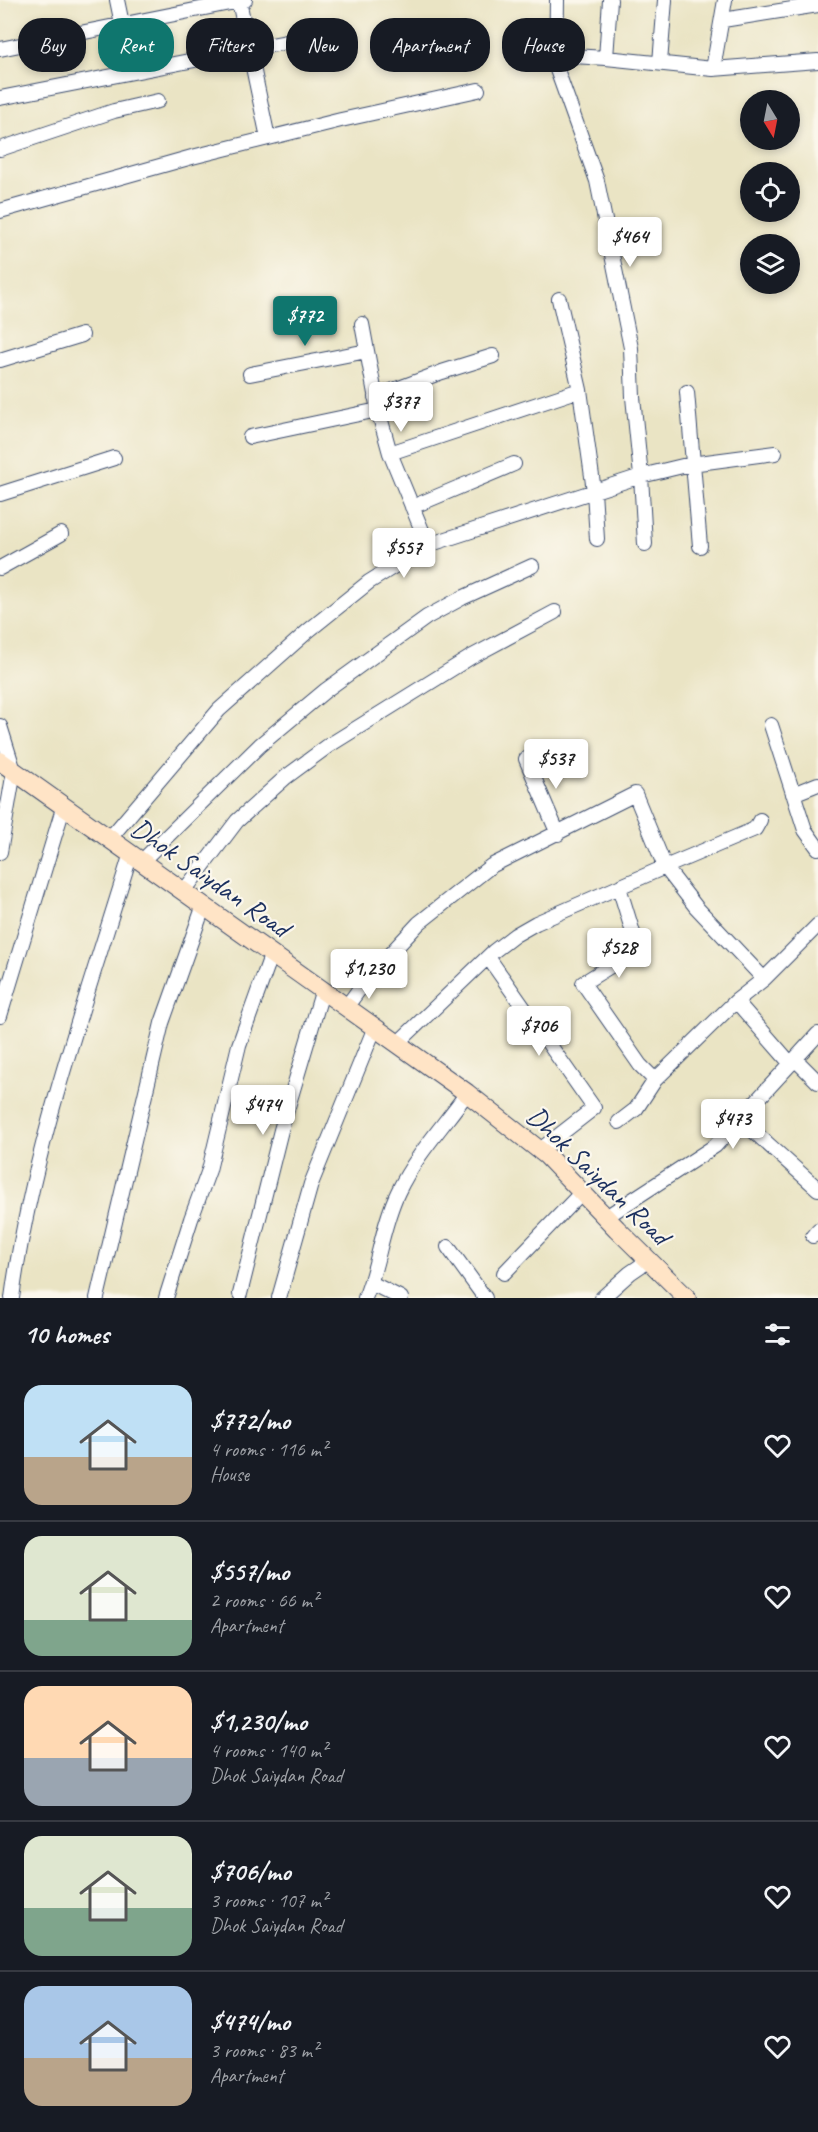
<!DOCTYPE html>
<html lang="en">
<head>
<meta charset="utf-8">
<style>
	body { margin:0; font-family:Caveat,sans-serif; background:#20242c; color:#f1f3f6; height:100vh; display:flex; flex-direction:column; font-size:22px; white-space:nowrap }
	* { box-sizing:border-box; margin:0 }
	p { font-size:20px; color:#9ea1a6 }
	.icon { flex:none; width:33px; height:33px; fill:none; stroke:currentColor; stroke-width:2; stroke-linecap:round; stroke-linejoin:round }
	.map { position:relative; height:1298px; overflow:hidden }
	.side { display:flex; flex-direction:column; background:#171b24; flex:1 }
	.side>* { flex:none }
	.banner { position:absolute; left:18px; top:18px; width:783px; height:54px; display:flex; gap:12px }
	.needle { width:39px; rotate:170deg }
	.fabs { position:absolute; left:740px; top:90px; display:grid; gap:12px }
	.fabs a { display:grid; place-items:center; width:60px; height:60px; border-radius:50%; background:#171b24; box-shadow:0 3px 9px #0003; font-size:30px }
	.price { position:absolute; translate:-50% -51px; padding:0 14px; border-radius:6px; background:#fff; color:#222; font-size:20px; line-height:39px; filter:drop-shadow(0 2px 3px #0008) }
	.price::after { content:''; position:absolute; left:50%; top:36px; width:18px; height:14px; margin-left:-9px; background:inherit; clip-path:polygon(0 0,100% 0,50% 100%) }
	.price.on { background:#0f766e; color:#fff }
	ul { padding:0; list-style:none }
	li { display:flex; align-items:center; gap:18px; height:150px; padding:0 24px }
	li+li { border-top:2px solid #363941 }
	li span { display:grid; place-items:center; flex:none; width:168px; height:120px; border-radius:18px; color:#555 }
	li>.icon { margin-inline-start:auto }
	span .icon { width:72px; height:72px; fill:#fffc; stroke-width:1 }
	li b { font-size:26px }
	h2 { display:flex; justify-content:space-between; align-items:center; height:72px; padding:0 24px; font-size:26px }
	.pill { padding:0 21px; border-radius:24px; background:#171b24; box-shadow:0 3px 9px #0003; font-size:21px; line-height:54px }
	.pill.on { background:#0f766e; color:#fff }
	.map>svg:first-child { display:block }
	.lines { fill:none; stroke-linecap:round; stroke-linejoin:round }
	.minor-casing { stroke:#3a4a6d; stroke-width:16 }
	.secondary-casing { stroke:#3a4a6d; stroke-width:20 }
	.minor { stroke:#fff; stroke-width:14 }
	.secondary { stroke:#ffe4c6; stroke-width:18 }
	.labels { text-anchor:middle; stroke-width:4.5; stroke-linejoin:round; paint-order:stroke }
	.street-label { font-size:28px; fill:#1b2f5e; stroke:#fbf7ec }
</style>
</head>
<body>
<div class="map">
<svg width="818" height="1298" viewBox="0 0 818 1298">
	<rect width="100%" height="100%" fill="#fbf7ec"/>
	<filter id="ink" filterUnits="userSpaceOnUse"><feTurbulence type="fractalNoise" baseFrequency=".0167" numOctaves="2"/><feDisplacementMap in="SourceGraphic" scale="12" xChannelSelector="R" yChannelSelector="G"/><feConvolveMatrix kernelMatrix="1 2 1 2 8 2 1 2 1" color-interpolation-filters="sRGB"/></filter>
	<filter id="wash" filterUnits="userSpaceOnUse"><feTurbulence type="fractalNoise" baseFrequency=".008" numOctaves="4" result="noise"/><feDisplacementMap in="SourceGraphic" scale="24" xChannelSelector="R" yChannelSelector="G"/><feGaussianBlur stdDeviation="1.35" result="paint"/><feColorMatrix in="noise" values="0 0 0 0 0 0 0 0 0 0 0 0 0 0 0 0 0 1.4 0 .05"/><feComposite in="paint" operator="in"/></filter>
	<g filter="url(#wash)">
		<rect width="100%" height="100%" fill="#eae4c4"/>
	</g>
	<g filter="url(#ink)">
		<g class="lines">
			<g class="minor-casing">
				<path id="minor" d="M117,0l5,24
					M557,0l-1,67 41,114 34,167 2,49 8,79 4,68
					M239,1l29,137
					M723,20l95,-15
					M0,49l245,-49
					M556,55l50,3 107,11 105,-8
					M606,58l4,-58
					M660,63l5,-63
					M713,69l12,-69
					M0,98l302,-59
					M0,149l114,-38 44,-10
					M0,211l192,-54 149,-37 137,-30
					M559,299l21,91 14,101 3,48
					M362,324l16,86 12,43 38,92
					M0,360l82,-25
					M250,374l117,-23
					M687,392l13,154
					M375,397l67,-25 51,-16
					M250,437l128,-27
					M390,453l190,-63
					M0,494l114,-36
					M412,507l102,-43
					M0,568l61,-34
					M771,725l34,105 13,18
					M0,726l14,45 -14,81
					M526,759l32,75
					M793,794l25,-10
					M110,838l109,-128 89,-79 61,-49 59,-37 213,-69 50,-12 84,-11
					M142,861l118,-116 66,-55 101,-73 35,-19 70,-32
					M619,887l19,62 -55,34 57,82 15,15
					M184,891l53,-70 49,-44 42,-31 143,-89 84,-45
					M488,957l106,151 -54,42
					M736,1001l28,-22 54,-54
					M347,1006l19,-26 53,-57 72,-57 144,-72 30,73 90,-38 5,-9
					M0,1016l64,-211
					M398,1043l96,-92 21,-16 21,-12 129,-56 31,40 68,72
					M795,1059l23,23
					M740,1119l78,70
					M619,1122l17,-13 19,-29 81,-79 55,63
					M606,1217l109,-71 103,-112
					M813,1236l5,-6
					M448,1247l37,51
					M504,1273l78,-81
					M371,1283l30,15
					M240,1294l41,-164 42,-141
					M12,1298c20,-150 75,-300 119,-445
					M97,1298l65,-275 42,-118
					M166,1298l25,-79 18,-49 30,-125 33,-92
					M279,1298l32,-114 64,-157
					M365,1298c14,-34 17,-73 33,-106 17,-36 46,-67 69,-99
					M602,1298l28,-25 19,-13"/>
			</g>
			<g class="secondary-casing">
				<path id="secondary" d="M0,761l467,332 80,63 70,73 70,69"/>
			</g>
			<use href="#minor" class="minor"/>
			<use href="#secondary" class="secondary"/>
		</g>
	</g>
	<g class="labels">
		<g class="street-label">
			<text transform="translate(211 877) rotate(35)" y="10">Dhok Saiydan Road</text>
			<text transform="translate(599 1175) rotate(44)" y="10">Dhok Saiydan Road</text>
		</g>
	</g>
</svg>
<div class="fabs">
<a><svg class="needle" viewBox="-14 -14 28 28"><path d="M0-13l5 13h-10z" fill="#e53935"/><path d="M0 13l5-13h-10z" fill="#9ea1a6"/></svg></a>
<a><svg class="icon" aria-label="locate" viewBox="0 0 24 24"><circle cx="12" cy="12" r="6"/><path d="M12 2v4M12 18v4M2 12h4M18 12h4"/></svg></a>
<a><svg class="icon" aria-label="layers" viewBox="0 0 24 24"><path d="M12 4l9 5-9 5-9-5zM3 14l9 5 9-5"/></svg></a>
</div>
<b class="price" style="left:630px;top:268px">$464</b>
<b class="price on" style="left:305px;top:347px">$772</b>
<b class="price" style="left:401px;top:433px">$377</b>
<b class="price" style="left:404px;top:579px">$557</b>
<b class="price" style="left:556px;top:790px">$537</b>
<b class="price" style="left:619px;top:979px">$528</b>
<b class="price" style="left:369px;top:1000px">$1,230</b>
<b class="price" style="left:539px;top:1057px">$706</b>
<b class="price" style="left:263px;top:1136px">$474</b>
<b class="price" style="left:733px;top:1150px">$473</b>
<div class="banner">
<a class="pill">Buy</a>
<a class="pill on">Rent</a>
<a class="pill">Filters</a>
<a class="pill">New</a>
<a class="pill">Apartment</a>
<a class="pill">House</a>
</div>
</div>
<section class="side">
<h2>10 homes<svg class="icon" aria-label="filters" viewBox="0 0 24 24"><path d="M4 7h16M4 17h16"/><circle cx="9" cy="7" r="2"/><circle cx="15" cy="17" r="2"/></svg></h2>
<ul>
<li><span style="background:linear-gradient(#bfe0f5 60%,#b9a48a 0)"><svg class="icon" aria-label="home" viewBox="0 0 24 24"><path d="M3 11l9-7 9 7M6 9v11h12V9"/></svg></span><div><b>$772/mo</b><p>4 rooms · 116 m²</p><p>House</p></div><svg class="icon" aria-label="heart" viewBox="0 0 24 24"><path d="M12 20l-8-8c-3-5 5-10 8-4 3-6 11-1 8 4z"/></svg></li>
<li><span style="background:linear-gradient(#dfe7d0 70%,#7fa58c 0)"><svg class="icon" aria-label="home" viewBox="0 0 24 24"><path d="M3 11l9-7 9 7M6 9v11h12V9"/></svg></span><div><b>$557/mo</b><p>2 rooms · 66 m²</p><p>Apartment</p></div><svg class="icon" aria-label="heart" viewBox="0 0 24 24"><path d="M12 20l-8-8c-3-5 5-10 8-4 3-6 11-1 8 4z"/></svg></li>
<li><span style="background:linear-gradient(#ffd9b3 60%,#9aa5b1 0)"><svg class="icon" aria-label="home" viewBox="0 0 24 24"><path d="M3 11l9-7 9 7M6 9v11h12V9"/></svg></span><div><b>$1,230/mo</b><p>4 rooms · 140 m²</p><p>Dhok Saiydan Road</p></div><svg class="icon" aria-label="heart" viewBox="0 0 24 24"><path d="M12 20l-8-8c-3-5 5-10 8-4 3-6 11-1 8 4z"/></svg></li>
<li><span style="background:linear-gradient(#dfe7d0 60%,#7fa58c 0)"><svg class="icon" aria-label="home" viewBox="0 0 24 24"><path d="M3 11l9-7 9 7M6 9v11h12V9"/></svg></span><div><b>$706/mo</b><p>3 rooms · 107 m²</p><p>Dhok Saiydan Road</p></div><svg class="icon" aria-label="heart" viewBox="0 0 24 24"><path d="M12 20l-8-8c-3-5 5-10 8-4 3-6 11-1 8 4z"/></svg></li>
<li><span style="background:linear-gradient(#a9c7e8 60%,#b9a48a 0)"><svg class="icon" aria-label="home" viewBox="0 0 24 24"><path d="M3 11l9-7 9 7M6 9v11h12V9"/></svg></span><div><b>$474/mo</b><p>3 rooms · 83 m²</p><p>Apartment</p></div><svg class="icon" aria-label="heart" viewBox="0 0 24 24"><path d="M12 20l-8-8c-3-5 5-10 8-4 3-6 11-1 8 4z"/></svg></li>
</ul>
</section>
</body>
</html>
